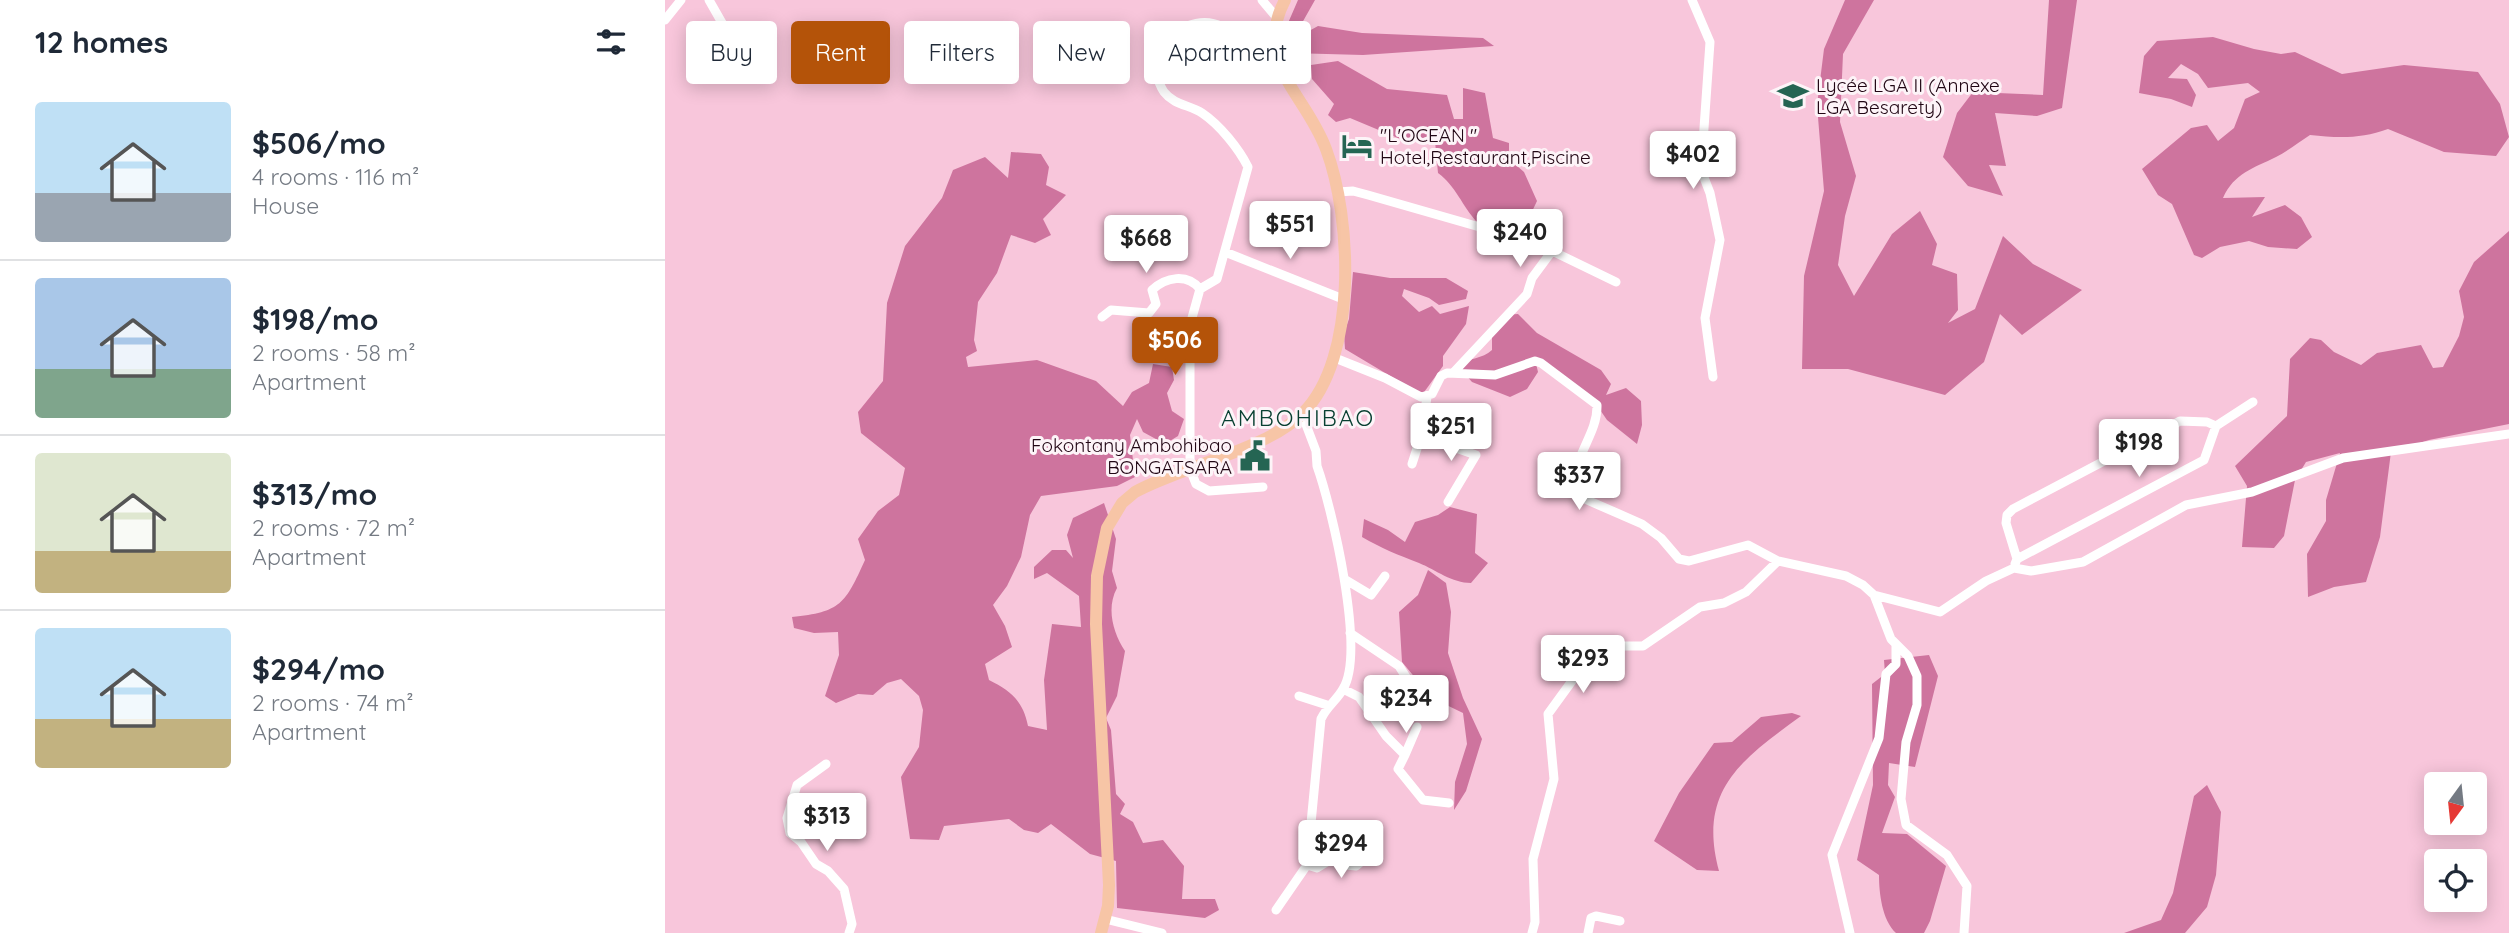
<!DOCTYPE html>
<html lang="en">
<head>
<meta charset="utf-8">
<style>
	body { margin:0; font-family:Quicksand,sans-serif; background:#f6f6f7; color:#1f2937; height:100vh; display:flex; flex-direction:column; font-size:26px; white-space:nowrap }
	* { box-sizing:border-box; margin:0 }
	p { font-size:23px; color:#747a83 }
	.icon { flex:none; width:38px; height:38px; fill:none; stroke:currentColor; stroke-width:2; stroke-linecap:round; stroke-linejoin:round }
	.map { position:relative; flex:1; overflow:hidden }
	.panel { display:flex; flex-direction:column; background:#fff; width:665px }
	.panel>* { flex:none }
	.guide { position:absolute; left:21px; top:21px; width:665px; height:63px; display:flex; gap:14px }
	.needle { width:46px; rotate:195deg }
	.fabs { position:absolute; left:1759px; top:772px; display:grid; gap:14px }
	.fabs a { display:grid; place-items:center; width:63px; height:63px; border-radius:7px; background:#fff; box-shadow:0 4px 18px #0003; font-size:35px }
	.price { position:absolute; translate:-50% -60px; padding:0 16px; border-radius:7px; background:#fff; color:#222; font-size:23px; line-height:46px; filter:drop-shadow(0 2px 4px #0008) }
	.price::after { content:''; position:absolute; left:50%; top:42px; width:21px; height:16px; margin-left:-10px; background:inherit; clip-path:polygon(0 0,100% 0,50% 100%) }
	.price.active { background:#b45309; color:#fff }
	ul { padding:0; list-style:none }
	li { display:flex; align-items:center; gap:21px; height:175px; padding:0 35px }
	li+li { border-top:2px solid #e0e1e3 }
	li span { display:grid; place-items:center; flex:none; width:196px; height:140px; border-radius:7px; color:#555 }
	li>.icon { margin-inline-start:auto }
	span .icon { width:84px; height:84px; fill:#fffc; stroke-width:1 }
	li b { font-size:30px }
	h2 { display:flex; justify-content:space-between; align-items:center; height:84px; padding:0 35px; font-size:30px }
	.tag { padding:0 24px; border-radius:7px; background:#fff; box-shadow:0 4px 18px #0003; font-size:24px; line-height:63px }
	.tag.active { background:#b45309; color:#fff }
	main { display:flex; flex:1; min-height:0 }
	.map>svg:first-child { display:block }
	.forest { fill:#ce749e }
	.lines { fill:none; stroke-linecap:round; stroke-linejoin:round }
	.minor { stroke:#fff; stroke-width:9 }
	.major { stroke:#f7c5a6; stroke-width:12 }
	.labels { text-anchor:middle; stroke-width:6; stroke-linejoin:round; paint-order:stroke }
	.poi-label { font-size:19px; fill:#200513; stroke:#fdf4f8; text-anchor:start }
	.quarter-label { font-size:23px; letter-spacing:2px; fill:#094032; stroke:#fdf4f8 }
</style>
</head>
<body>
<main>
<section class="panel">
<h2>12 homes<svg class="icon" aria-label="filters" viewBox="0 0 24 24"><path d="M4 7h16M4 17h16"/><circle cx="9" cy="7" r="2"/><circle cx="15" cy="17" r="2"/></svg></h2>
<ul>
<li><span style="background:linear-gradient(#bfe0f5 65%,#9aa5b1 0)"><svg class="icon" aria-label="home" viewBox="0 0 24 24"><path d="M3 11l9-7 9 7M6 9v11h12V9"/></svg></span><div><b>$506/mo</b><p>4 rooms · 116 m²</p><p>House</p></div></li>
<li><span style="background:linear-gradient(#a9c7e8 65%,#7fa58c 0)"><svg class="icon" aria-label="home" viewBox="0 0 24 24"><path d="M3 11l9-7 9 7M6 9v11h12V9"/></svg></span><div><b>$198/mo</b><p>2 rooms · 58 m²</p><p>Apartment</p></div></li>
<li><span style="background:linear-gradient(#dfe7d0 70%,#c2b280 0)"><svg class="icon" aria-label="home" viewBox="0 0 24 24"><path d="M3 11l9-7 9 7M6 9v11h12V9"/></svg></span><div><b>$313/mo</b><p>2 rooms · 72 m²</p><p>Apartment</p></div></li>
<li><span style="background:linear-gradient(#bfe0f5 65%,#c2b280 0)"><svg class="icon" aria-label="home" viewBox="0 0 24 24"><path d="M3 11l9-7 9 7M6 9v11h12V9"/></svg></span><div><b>$294/mo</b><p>2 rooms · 74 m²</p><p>Apartment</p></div></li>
</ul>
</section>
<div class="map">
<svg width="1844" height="933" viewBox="0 0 1844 933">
	<rect width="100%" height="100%" fill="#f8c6db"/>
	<path class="forest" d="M633,0h17l-13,23 7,8 9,-5 44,7 121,5 11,8 -131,9 -73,-2 -5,-23z
		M1180,0h29l-31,54 -3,68 16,54 -11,40 -7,49 16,31 38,-62 28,-23 17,33 -5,21 25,9 1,36 -10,13 27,-14 28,-73 30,28 49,26 -60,45 -22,-21 -16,48 -39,33 -97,-26h-46l2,-93 20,-85 -7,-86 7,-56z
		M1384,0h28l-15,108 -25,8 -42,-3 11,53 -17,-1 14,31 -35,-10 -25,-29 14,-44 16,-21 70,3z
		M1548,37l41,12 27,5 14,-2 47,22 62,-9 74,7 22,32 9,33 -13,19 -52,-4 -56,-23c-27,10 -50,9 -78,6 -11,7 -22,16 -34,22 -22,11 -42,16 -53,41l42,-1 -13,20 33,-12 16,12 11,20 -15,12 -29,-2 -19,-6 -29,6 -18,11 -8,-3 -22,-51 -14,-9 -16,-26 49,-41 16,-3 11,16 16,-13 11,-29 15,-7 -12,-9 -40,5 -10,-14 -17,-10 -13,14 19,1 9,16 -4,12 -21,-8 -32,-6 5,-37 13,-15z
		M673,61l49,28 60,6 7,24h9v-31l22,5 8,45 16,5v16l15,13 13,29 -20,42c-12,-7 -32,-12 -40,-21 -15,-16 -21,-36 -39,-49l-3,-32h-30l-55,-23 -14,4 -8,-7 6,-11 -22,-25 -1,-14z
		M346,152l30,2 8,13 -3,18 20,10 -23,24 8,16 -16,8 -24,-8 -14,38 -19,29 -4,38 3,11 -11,6 2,10 69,-7 59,21 27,25 9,-14 17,-9 4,-19 19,3 2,13 -7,13 5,18 12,8 -6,17 -13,8 -22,-12 -6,-13 -7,16 5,42 -18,9 -76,10 -11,19 -9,42 -14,29 -14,19 12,21 7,21 -27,17 4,16c22,11 34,21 39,46l19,4 -3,-50 8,-56 29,3 -2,-31 -32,-23 -13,6v-12l18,-17h14l7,8 -6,-23 6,-17 31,-15 12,36 -4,32 5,17c-11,20 -4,45 8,63l-8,45 -11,22 5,12 5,64 9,10 -5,10 13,8 10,21 20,-3 21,26 -2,33h33l4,11 -14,8 -88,-10 -1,-47 -26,-7 -39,-30 -13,9 -14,-3 -15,-11 -65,7 -5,14 -29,-1 -9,-62 18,-30 4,-37 -4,-14 -18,-17 -14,4 -14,12 -15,-1 -22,9 -11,-7 14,-41 -1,-23 -24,1 -20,-5 -2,-11c49,-5 53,-13 73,-57l-7,-21 20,-28 21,-16 6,-27 -44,-35 -3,-21 25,-31 4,-78 18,-57 37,-48 11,-28 32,-13 23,21z
		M1844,231v193l-80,16 -38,12 -11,85 -14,45 -32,5 -26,10 -1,-43 19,-33v-21l14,-47 -34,9 -11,18 -11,56 -10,12 -32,-1 5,-61 -12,-20 52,-50 3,-57 20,-21 11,2 13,12 27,13 16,-12 44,-8 12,23 10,-1 16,-31 5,-19 -5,-26 15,-29z
		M688,272l37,6h56l22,13 -2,8 -27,6 -10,-7 -25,-9 -2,7 17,16 13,-6 8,8 29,-8 -3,18 -23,32v10l-21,29 -77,-46 -1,-16 5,-14z
		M853,314l19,19 64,37 10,14 -5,11 20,-7 15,13 1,24 -5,19 -30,-24 -11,-16 -61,-45 3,13 -11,17 -17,8 -38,-15 -15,-17c13,-7 25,-6 35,-15v-14l11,-21z
		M785,507l27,7 -2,39 13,10 -17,20c-19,0 -35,-13 -52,-20 -21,-8 -38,-15 -57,-26l2,-18 24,11 17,12 10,-20 23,-7z
		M763,570l18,13 5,29 -3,41 15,45 19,41 -16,52 -12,19 1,-28 12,-38 -4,-31 -31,-15 -30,-36 -3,-50 19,-17z
		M1264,655l9,21 -23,91 -26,-4 -1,22 7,12 -13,36 25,1 39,32 -16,55 -6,12h-28c-14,-13 -17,-40 -17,-58l-22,-15 16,-75 -1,-101 13,-10 -1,-14z
		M1127,713l9,3c-59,43 -104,74 -82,155l-22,-1 -43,-29 25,-48 35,-50 18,-1 29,-25z
		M1542,785l14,27 -5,63 -9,32 -22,26h-61l37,-13 12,-27 21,-97z"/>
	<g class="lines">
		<path class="minor" d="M44,0l41,72
			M597,0l15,18
			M1027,0l18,42 -8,115 1,18 7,18 10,47 -15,78 8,59
			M0,20l16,-20
			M673,192l15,-1 15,4 136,39
			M560,252l118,47
			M437,317l9,-7 38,3 7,-9 -4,-14c14,-13 35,-17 48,-1
			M670,358l50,20 36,19 11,-3 9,-18 6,-3 48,2 40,-14 6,2 56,42c1,33 -32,58 -19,91l64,28 19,14 18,21 10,2 59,-16 30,16 68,15 17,9 11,10 17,44 17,17 9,20v29l-11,37 -5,57 5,26 41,30 20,31 -3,47
			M788,373l74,-79 5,-16 20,-27 64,31
			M756,436l55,19 -28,47
			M747,464l9,-28 6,-39
			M598,487l-54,4 -13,-7 -6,-15v-144l10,-36 17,-10 31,-112c-9,-18 -28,-42 -46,-54 -12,-8 -28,-8 -38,-21 -9,-13 -9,-32 -10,-47 11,-10 20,-14 33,-19 50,-19 57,43 98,49
			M1352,559l187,-99 12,-34 37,-24
			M1350,564l2,-5 -11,-36 1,-8 6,-6 167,-88 27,1 9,4
			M681,580l25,15 14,-19
			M1209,595l66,17 46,-31 28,-13 17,3 52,-9 103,-57 66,-13 91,-34 166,-24
			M685,633l49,33 7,11 -8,24
			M678,689l16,8 27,39 19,19 -7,14 25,31 26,3
			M634,696l28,9
			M740,755l12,-28
			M161,764l-29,21 -10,33 3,15 11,9 15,22 12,7 16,18 8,35 -3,9
			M642,865l10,3 18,-11 11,8 10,1 13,-11
			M611,910l31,-45 14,-146c6,-13 16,-19 22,-30 23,-37 -11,-181 -26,-223l-1,-15 -14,-37
			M440,919l57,14
			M867,933l3,-11 -2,-63 21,-80 -6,-65 45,-62 19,-6h31l57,-39 24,-4 22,-11 32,-31
			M923,933l3,-15 5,-2 24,5
			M1185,933l-18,-78 47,-117 7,-64 10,-10v-18"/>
		<path class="major" d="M436,933l7,-27 1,-21 -13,-261 1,-48 10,-48 15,-25 13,-11c47,-26 132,-42 168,-79 55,-55 49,-195 23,-264 -20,-55 -74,-86 -41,-149"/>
	</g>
	<defs>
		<g id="school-bare" transform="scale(2.415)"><path d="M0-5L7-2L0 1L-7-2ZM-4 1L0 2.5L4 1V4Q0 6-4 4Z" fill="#256553" stroke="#fdf4f8" stroke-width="2.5" paint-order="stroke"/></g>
		<g id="hotel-bare" transform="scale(2.415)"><path d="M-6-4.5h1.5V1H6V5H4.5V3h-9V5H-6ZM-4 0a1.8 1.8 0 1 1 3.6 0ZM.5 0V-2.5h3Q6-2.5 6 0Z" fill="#256553" stroke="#fdf4f8" stroke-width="2.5" paint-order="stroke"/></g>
		<g id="civic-bare" transform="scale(2.415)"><path d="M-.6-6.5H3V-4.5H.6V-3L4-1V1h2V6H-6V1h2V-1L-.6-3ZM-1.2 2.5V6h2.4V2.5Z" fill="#256553" stroke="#fdf4f8" stroke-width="2.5" paint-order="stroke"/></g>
	</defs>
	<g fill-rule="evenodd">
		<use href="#school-bare" x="1128" y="96"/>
		<use href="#hotel-bare" x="692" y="146"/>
		<use href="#civic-bare" x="590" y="456"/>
	</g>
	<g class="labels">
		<g class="poi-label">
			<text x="1151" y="92">Lycée LGA II (Annexe<tspan x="1151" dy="22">LGA Besarety)</tspan></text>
			<text x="715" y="142">"L'OCEAN "<tspan x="715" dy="22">Hotel,Restaurant,Piscine</tspan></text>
			<text x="567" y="452" text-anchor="end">Fokontany Ambohibao<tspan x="567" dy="22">BONGATSARA</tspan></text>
		</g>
		<g class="quarter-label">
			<text x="633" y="426">AMBOHIBAO</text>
		</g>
	</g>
</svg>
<div class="fabs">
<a><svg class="needle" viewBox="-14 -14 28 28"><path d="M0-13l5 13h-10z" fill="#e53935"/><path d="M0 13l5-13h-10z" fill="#747a83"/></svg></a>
<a><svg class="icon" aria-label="locate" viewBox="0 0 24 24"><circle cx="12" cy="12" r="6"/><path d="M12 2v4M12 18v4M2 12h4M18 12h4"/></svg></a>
</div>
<b class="price" style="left:1028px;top:191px">$402</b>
<b class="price" style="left:625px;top:261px">$551</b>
<b class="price" style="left:855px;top:269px">$240</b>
<b class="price" style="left:481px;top:275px">$668</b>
<b class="price active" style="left:510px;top:377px">$506</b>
<b class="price" style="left:786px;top:463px">$251</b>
<b class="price" style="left:1474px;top:479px">$198</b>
<b class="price" style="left:914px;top:512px">$337</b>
<b class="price" style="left:918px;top:695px">$293</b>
<b class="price" style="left:741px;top:735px">$234</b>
<b class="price" style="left:162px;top:853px">$313</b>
<b class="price" style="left:676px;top:880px">$294</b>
<div class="guide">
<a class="tag">Buy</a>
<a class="tag active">Rent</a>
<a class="tag">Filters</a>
<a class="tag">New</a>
<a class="tag">Apartment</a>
</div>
</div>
</main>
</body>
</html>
